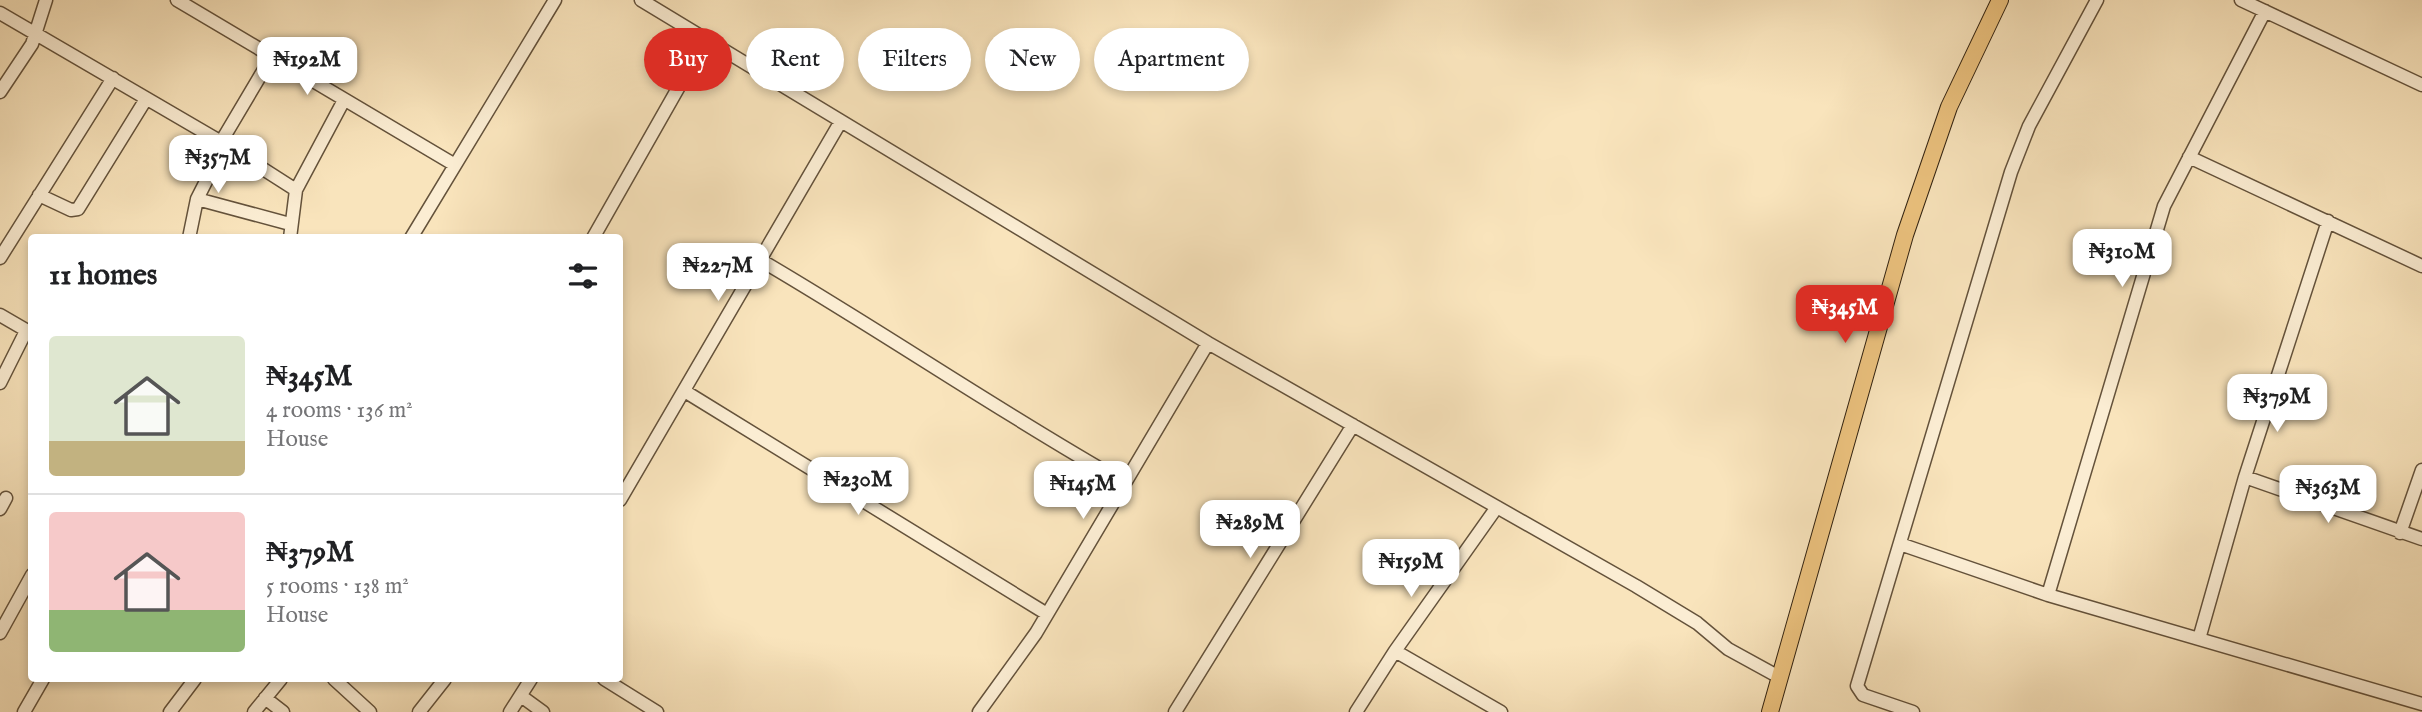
<!DOCTYPE html>
<html lang="en">
<head>
<meta charset="utf-8">
<style>
	body { margin:0; font-family:"IM FELL English",serif; background:#f6f6f6; color:#202124; height:100vh; display:flex; flex-direction:column; font-size:26px; white-space:nowrap }
	* { box-sizing:border-box; margin:0 }
	p { font-size:23px; color:#757577 }
	.icon { flex:none; width:38px; height:38px; fill:none; stroke:currentColor; stroke-width:2; stroke-linecap:round; stroke-linejoin:round }
	.map { position:relative; flex:1; overflow:hidden }
	.sheet { position:absolute; left:28px; top:234px; width:595px; height:448px; display:flex; flex-direction:column; background:#fff; border-radius:7px; box-shadow:0 4px 10px #0003 }
	.sheet>* { flex:none }
	.guide { position:absolute; left:644px; top:28px; width:665px; height:63px; display:flex; gap:14px }
	.price { position:absolute; translate:-50% -60px; padding:0 16px; border-radius:14px; background:#fff; color:#222; font-size:23px; line-height:46px; filter:drop-shadow(0 2px 4px #0008) }
	.price::after { content:''; position:absolute; left:50%; top:42px; width:21px; height:16px; margin-left:-10px; background:inherit; clip-path:polygon(0 0,100% 0,50% 100%) }
	.price.active { background:#d93025; color:#fff }
	ul { padding:0; list-style:none }
	li { display:flex; align-items:center; gap:21px; height:175px; padding:0 21px }
	li+li { border-top:2px solid #e0e0e0 }
	li span { display:grid; place-items:center; flex:none; width:196px; height:140px; border-radius:7px; color:#555 }
	li>.icon { margin-inline-start:auto }
	span .icon { width:84px; height:84px; fill:#fffc; stroke-width:1 }
	li b { font-size:30px }
	h2 { display:flex; justify-content:space-between; align-items:center; height:84px; padding:0 21px; font-size:30px }
	.tag { padding:0 24px; border-radius:32px; background:#fff; box-shadow:0 4px 10px #0003; font-size:24px; line-height:63px }
	.tag.active { background:#d93025; color:#fff }
	.map>svg:first-child { display:block }
	.lines { fill:none; stroke-linecap:round; stroke-linejoin:round }
	.minor-casing { stroke:#64523b; stroke-width:15 }
	.major-casing { stroke:#322210; stroke-width:18 }
	.minor { stroke:#fbedd3; stroke-width:12 }
	.major { stroke:#ecc27e; stroke-width:16 }
</style>
</head>
<body>
<div class="map">
<svg width="2422" height="712" viewBox="0 0 2422 712">
	<rect width="100%" height="100%" fill="#f9e4bc"/>
	<filter id="stains"><feTurbulence type="fractalNoise" baseFrequency=".00286" numOctaves="4"/><feColorMatrix values="0 0 0 0 .2 0 0 0 0 .09 0 0 0 0 .02 0 0 0 .5 -.17"/></filter>
	<radialGradient id="worn" r=".72"><stop offset=".6" stop-color="#630" stop-opacity="0"/><stop offset="1" stop-color="#630" stop-opacity=".3"/></radialGradient>
	<g class="lines">
		<g class="minor-casing">
			<path id="minor" d="M177,0l278,165
				M641,0l567,343 428,243 61,37 31,26 51,28
				M2241,0l181,85
				M0,13l216,126 80,51
				M0,92l32,-48 14,-44
				M221,142l51,-86
				M2189,157l233,109
				M39,195l32,15 7,-1 68,-110
				M197,199l93,25
				M189,238l8,-39 28,-55
				M290,238l6,-48 48,-90
				M411,238l144,-238
				M593,238l113,-199
				M0,258l113,-180
				M762,261c123,72 239,152 363,222
				M0,315l31,18
				M0,383l26,-52
				M686,392l361,222
				M2245,477l177,62
				M620,500l221,-379
				M0,509l6,-11
				M2400,533l22,-63
				M1900,544l148,51 374,109
				M2048,595l116,-389 101,-195
				M0,633l32,-58
				M2199,639l46,-162 83,-256
				M1395,651l106,61
				M334,679l36,33
				M604,679l53,33
				M521,696l22,16
				M265,698l18,14
				M24,712l19,-33
				M170,712l25,-33
				M254,712l27,-33
				M419,712l26,-33
				M510,712l21,-33
				M979,712l57,-79 172,-290
				M1175,712l178,-287
				M1356,712l39,-61 102,-144
				M1913,712l-50,-17 -6,-9 154,-514 18,-46 68,-126"/>
		</g>
		<g class="major-casing">
			<path id="major" d="M1770,712l135,-477 44,-128 51,-107"/>
		</g>
		<use href="#minor" class="minor"/>
		<use href="#major" class="major"/>
	</g>
	<rect width="100%" height="100%" filter="url(#stains)"/>
	<rect width="100%" height="100%" fill="url(#worn)"/>
</svg>
<b class="price" style="left:307px;top:97px">₦192M</b>
<b class="price" style="left:218px;top:195px">₦357M</b>
<b class="price" style="left:2122px;top:289px">₦310M</b>
<b class="price" style="left:718px;top:303px">₦227M</b>
<b class="price active" style="left:1845px;top:345px">₦345M</b>
<b class="price" style="left:2277px;top:434px">₦379M</b>
<b class="price" style="left:858px;top:517px">₦230M</b>
<b class="price" style="left:1083px;top:521px">₦145M</b>
<b class="price" style="left:2328px;top:525px">₦363M</b>
<b class="price" style="left:1250px;top:560px">₦289M</b>
<b class="price" style="left:1411px;top:599px">₦159M</b>
<div class="guide">
<a class="tag active">Buy</a>
<a class="tag">Rent</a>
<a class="tag">Filters</a>
<a class="tag">New</a>
<a class="tag">Apartment</a>
</div>
<section class="sheet">
<h2>11 homes<svg class="icon" aria-label="filters" viewBox="0 0 24 24"><path d="M4 7h16M4 17h16"/><circle cx="9" cy="7" r="2"/><circle cx="15" cy="17" r="2"/></svg></h2>
<ul>
<li><span style="background:linear-gradient(#dfe7d0 75%,#c2b280 0)"><svg class="icon" aria-label="home" viewBox="0 0 24 24"><path d="M3 11l9-7 9 7M6 9v11h12V9"/></svg></span><div><b>₦345M</b><p>4 rooms · 136 m²</p><p>House</p></div></li>
<li><span style="background:linear-gradient(#f6c9c9 70%,#8fb573 0)"><svg class="icon" aria-label="home" viewBox="0 0 24 24"><path d="M3 11l9-7 9 7M6 9v11h12V9"/></svg></span><div><b>₦379M</b><p>5 rooms · 138 m²</p><p>House</p></div></li>
</ul>
</section>
</div>
</body>
</html>
